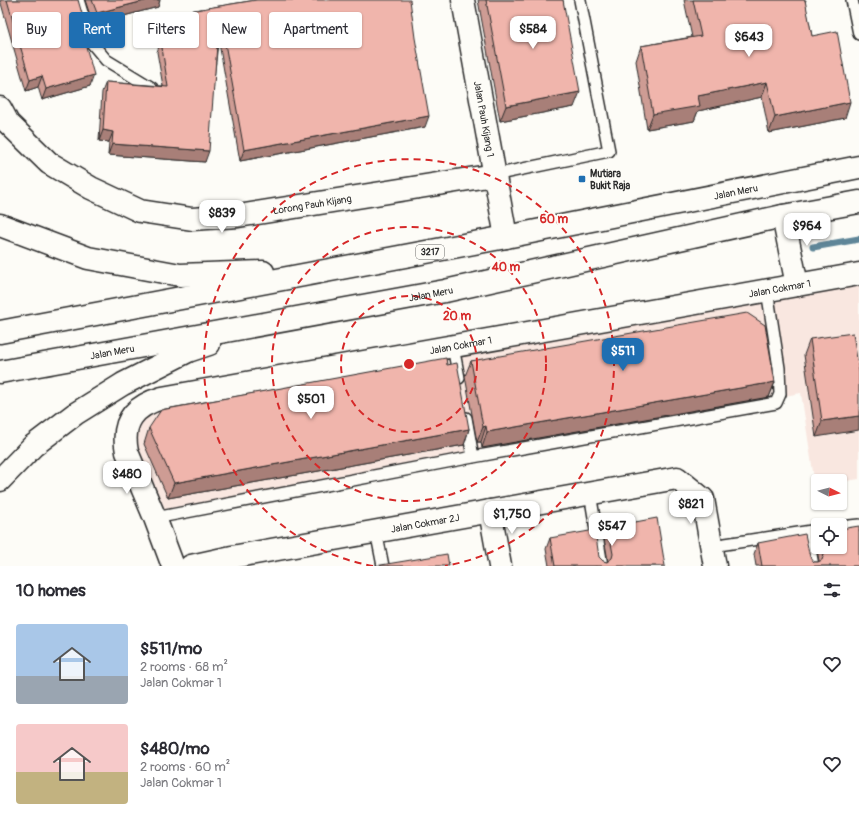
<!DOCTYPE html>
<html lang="en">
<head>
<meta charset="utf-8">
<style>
	body { margin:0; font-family:Pangolin,sans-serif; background:#f7f7f7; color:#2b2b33; height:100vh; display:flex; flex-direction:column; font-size:15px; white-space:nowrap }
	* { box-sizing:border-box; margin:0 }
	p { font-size:13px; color:#7c7c81 }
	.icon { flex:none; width:22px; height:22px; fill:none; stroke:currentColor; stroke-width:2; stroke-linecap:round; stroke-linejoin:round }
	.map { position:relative; height:566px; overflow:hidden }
	.panel { display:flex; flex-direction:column; background:#fff; flex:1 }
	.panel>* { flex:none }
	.guide { position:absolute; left:12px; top:12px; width:400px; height:36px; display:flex; gap:8px }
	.needle { width:26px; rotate:96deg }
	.buttons { position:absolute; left:811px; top:474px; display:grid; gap:8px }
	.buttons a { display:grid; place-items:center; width:36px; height:36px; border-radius:4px; background:#fff; box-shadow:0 1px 3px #0004; font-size:20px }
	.price { position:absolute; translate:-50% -34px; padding:0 9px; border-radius:8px; background:#fff; color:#222; font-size:13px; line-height:26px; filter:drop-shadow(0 1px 2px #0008) }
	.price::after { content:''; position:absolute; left:50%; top:24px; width:12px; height:9px; margin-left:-6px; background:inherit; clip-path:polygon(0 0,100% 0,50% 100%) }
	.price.active { background:#1f6fb2; color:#fff }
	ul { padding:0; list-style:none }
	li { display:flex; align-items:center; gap:12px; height:100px; padding:0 16px }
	li span { display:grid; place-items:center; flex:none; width:112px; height:80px; border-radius:4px; color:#555 }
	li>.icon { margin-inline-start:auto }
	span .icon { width:48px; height:48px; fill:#fffc; stroke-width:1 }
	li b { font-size:17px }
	h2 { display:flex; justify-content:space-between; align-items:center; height:48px; padding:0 16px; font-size:17px }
	.chip { padding:0 14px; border-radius:4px; background:#fff; box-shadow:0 1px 3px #0004; font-size:14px; line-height:36px }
	.chip.active { background:#1f6fb2; color:#fff }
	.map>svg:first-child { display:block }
	.built { fill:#f9e7e0 }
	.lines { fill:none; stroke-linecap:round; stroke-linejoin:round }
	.stream { stroke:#5e8698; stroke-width:7 }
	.lane-casing { stroke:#2b2b2b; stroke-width:14 }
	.street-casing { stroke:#2b2b2b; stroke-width:25 }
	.highway-casing { stroke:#2b2b2b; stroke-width:25 }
	.lane { stroke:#fdfcf7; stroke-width:11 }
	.street { stroke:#fdfcf7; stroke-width:22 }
	.highway { stroke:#fdfcf7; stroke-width:22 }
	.wall { fill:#ce9c94; stroke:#2b2b2b }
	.shaded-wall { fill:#a87f78; stroke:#2b2b2b }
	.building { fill:#f0b5ac; stroke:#2b2b2b }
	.ring { fill:none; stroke:#d62828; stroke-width:2; stroke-dasharray:7 5 }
	.poi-dot { fill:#1f6fb2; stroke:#fdfcf7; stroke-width:1.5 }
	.labels { text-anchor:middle; stroke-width:4; stroke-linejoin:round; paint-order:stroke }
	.shield { fill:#fdfcf7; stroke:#6a6a68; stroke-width:1 }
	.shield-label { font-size:9px; font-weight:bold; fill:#2b2b2b }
	.street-label { font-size:10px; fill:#2b2b2b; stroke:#fdfcf7 }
	.poi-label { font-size:10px; font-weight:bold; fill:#2b2b2b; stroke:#fdfcf7; text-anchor:start }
	.centre { fill:#d62828; stroke:#fdfcf7; stroke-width:2 }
	.ring-label { font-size:12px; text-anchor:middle; font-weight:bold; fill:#d62828; stroke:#fdfcf7; stroke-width:4; stroke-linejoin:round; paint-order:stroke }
</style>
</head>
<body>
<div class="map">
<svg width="859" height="566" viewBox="0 0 859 566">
	<rect width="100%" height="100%" fill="#fdfcf7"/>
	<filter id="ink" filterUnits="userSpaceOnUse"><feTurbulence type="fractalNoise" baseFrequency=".025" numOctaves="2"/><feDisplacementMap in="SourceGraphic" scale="8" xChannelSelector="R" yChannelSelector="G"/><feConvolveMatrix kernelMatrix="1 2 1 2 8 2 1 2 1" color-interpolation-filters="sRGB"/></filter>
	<g filter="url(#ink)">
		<path class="built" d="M859,283v196l-19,3 -22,-1v4h-3l-14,-92 -639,117 -27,-62 2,-25 14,-15z"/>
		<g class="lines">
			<path class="stream" d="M813,247l46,-8"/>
			<g class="lane-casing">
				<path id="lane" d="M78,0l13,42 15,18 46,28
					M852,0l7,34
					M494,175l115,-24 -29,-151
					M453,347l6,31
					M466,418l7,39
					M590,493l12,73
					M155,518l318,-61 303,-54 4,-9 -1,-26 -12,-78
					M840,527l19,-2
					M376,531l7,35
					M807,532l6,34
					M712,546l106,-16"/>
			</g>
			<g class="street-casing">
				<g id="street">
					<path id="s1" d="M463,0l43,237"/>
					<path id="s2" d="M0,108l8,15 41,40 42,25 49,23 52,8 46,-3 256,-41"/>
					<path d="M783,216l14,69"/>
					<path d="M490,511l10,55"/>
					<path id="s3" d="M173,566l-18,-48 -28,-66c-6,-30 7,-46 35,-54l697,-124"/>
					<path id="s4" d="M191,566l41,-9 445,-79 26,21 12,67"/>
				</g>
			</g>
			<g class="highway-casing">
				<g id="highway">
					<path d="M0,225l88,33 92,17 83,-3"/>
					<path id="s5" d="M0,332l506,-95 353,-70"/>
					<path id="s6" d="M0,372l445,-81 338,-75 76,-14"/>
					<path d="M0,480l33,-34 42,-32 48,-30 65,-33 21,-7"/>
				</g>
			</g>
			<use href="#lane" class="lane"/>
			<use href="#street" class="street"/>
			<use href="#highway" class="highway"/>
		</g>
		<path class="wall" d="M0,0h78l2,26 10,60 -48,14 -4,-13 -12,4z
			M85,0h75l-2,7 -65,17z
			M256,0l169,127 -185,34 -21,-118h-1l-13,119 -97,-7 1,-13 -10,-1 3,-49 4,-10 57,4 -6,-34 4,-11 8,-2 -2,-15 4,-10z
			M478,0h85l11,107 -74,14z
			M684,0h122l-1,3 7,33 33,82 -76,15 -7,-36 -64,14 -4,10 -47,8 -11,-68 5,-15 51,-9z
			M810,339l49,33 -43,65 -12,-82z
			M471,361l304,21 -6,15 -287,51 -1,-6h-4l-12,-66z
			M447,365l22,64 -5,16 -296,53 -24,-54 5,-16z
			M608,527l57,39h-116l-3,-17 4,-11 49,19 4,4 4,1 1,-1 -4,-23z
			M818,539v8h22l19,19h-103l-2,-12 4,-11 56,19h4l1,-1 -3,-17z"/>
		<path class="shaded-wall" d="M148,0h12l-2,7 -65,17 4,-11z
			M83,17l-4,11 -1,-10z
			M218,32h5l-4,11h-5z
			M94,75l-4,11 -48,14 4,-11z
			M42,76l-4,11 -12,4 4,-11z
			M767,82l-5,15 -64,14 -4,10 -47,8 6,-15 45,-18z
			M580,92l-6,15 -74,14 6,-15z
			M850,102l-5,16 -76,15 6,-16z
			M429,116l-4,11 -185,34 4,-11z
			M103,130l10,2 -4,10 -10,-1z
			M112,144l97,7 -4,11 -97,-7z
			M775,382l-6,15 -287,51 5,-16z
			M859,416v14l-43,7 6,-16z
			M486,426l-5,16h-4l6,-15z
			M469,429l-5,16 -296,53 6,-15z"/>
		<path class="building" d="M7,0h71l5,17 -5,1 16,57 -48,14 -4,-13 -12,4z
			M92,0h56l-51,13z
			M256,0h154l5,38 14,78 -185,34 -21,-118h-5l-9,119 -97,-7 1,-12 -10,-2 3,-48 62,5 -7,-46 14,-3 -4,-24z
			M486,0h77l17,92 -74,14z
			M693,0h112l7,36 25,-5 13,71 -75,15 -8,-35 -69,14 2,10 -47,8 -12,-68 60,-10z
			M747,313l18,12 10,57 -288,50 -1,-6 -3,1 -12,-66z
			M853,333l6,39v44l-37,5 -12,-82z
			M446,358l1,7 10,-2 12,66 -295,54 -25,-55 12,-18z
			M657,518l8,48h-110l-5,-28 45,-8 4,27 4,4 4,1 5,-4 1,-4 -5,-27z
			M859,526v40h-97l-4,-23 47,-9 5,23 4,5h4l4,-2 2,-6 -1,-7h17v-18z
			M447,554l2,12h-74z"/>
	</g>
	<g class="ring">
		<circle cx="409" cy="364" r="68"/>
		<circle cx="409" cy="364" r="137"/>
		<path d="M373 566A205 205 0 1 1 445 566"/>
	</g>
	<rect class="poi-dot" x="578" y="175" width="8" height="8" rx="2"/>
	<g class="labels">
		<rect class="shield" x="416" y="245" width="28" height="14" rx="3"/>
		<g class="shield-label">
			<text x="430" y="255">3217</text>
		</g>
		<g class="street-label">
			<text dy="4" stroke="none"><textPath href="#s1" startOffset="121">Jalan Pauh Kijang 1</textPath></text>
			<text dy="4" stroke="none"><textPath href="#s5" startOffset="749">Jalan Meru</textPath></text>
			<text dy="4" stroke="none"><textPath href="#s2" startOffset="351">Lorong Pauh Kijang</textPath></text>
			<text dy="4" stroke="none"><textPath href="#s3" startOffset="823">Jalan Cokmar 1</textPath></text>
			<text dy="4" stroke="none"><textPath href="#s6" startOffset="438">Jalan Meru</textPath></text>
			<text dy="4" stroke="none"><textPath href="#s3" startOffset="499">Jalan Cokmar 1</textPath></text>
			<text dy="4" stroke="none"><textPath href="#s6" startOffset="114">Jalan Meru</textPath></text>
			<text dy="4" stroke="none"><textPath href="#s4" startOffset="238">Jalan Cokmar 2J</textPath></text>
		</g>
		<g class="poi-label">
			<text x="590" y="177">Mutiara<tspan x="590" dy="12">Bukit Raja</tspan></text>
		</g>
	</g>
	<circle cx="409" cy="364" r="6" class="centre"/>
	<g class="ring-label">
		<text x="554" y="223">60 m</text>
		<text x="506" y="271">40 m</text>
		<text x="457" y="320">20 m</text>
	</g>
</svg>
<div class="buttons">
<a><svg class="needle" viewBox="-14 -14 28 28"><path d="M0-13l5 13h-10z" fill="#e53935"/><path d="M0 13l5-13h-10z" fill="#7c7c81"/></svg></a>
<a><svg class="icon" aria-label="locate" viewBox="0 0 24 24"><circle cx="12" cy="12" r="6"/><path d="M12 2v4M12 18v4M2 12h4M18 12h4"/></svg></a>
</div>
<b class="price" style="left:533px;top:50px">$584</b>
<b class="price" style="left:749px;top:58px">$643</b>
<b class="price" style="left:222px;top:234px">$839</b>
<b class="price" style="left:807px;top:247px">$964</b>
<b class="price active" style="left:623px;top:372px">$511</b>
<b class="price" style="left:311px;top:420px">$501</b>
<b class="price" style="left:127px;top:495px">$480</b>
<b class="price" style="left:691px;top:525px">$821</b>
<b class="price" style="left:512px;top:535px">$1,750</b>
<b class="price" style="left:612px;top:547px">$547</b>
<div class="guide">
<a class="chip">Buy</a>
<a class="chip active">Rent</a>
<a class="chip">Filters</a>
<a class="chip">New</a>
<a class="chip">Apartment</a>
</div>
</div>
<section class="panel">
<h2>10 homes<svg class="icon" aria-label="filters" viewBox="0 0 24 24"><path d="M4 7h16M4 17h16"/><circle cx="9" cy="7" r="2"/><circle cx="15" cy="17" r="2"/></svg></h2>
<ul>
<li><span style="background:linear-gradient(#a9c7e8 65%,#9aa5b1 0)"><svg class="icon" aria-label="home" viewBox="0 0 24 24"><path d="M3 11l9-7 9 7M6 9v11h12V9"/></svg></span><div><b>$511/mo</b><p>2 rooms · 68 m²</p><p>Jalan Cokmar 1</p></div><svg class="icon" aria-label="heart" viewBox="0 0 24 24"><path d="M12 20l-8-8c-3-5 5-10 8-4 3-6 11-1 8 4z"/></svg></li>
<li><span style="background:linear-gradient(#f6c9c9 60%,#c2b280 0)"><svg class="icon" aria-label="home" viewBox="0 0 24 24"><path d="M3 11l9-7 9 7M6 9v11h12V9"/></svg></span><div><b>$480/mo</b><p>2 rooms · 60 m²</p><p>Jalan Cokmar 1</p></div><svg class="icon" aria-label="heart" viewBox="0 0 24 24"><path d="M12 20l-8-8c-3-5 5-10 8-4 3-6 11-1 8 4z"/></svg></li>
</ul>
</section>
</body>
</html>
